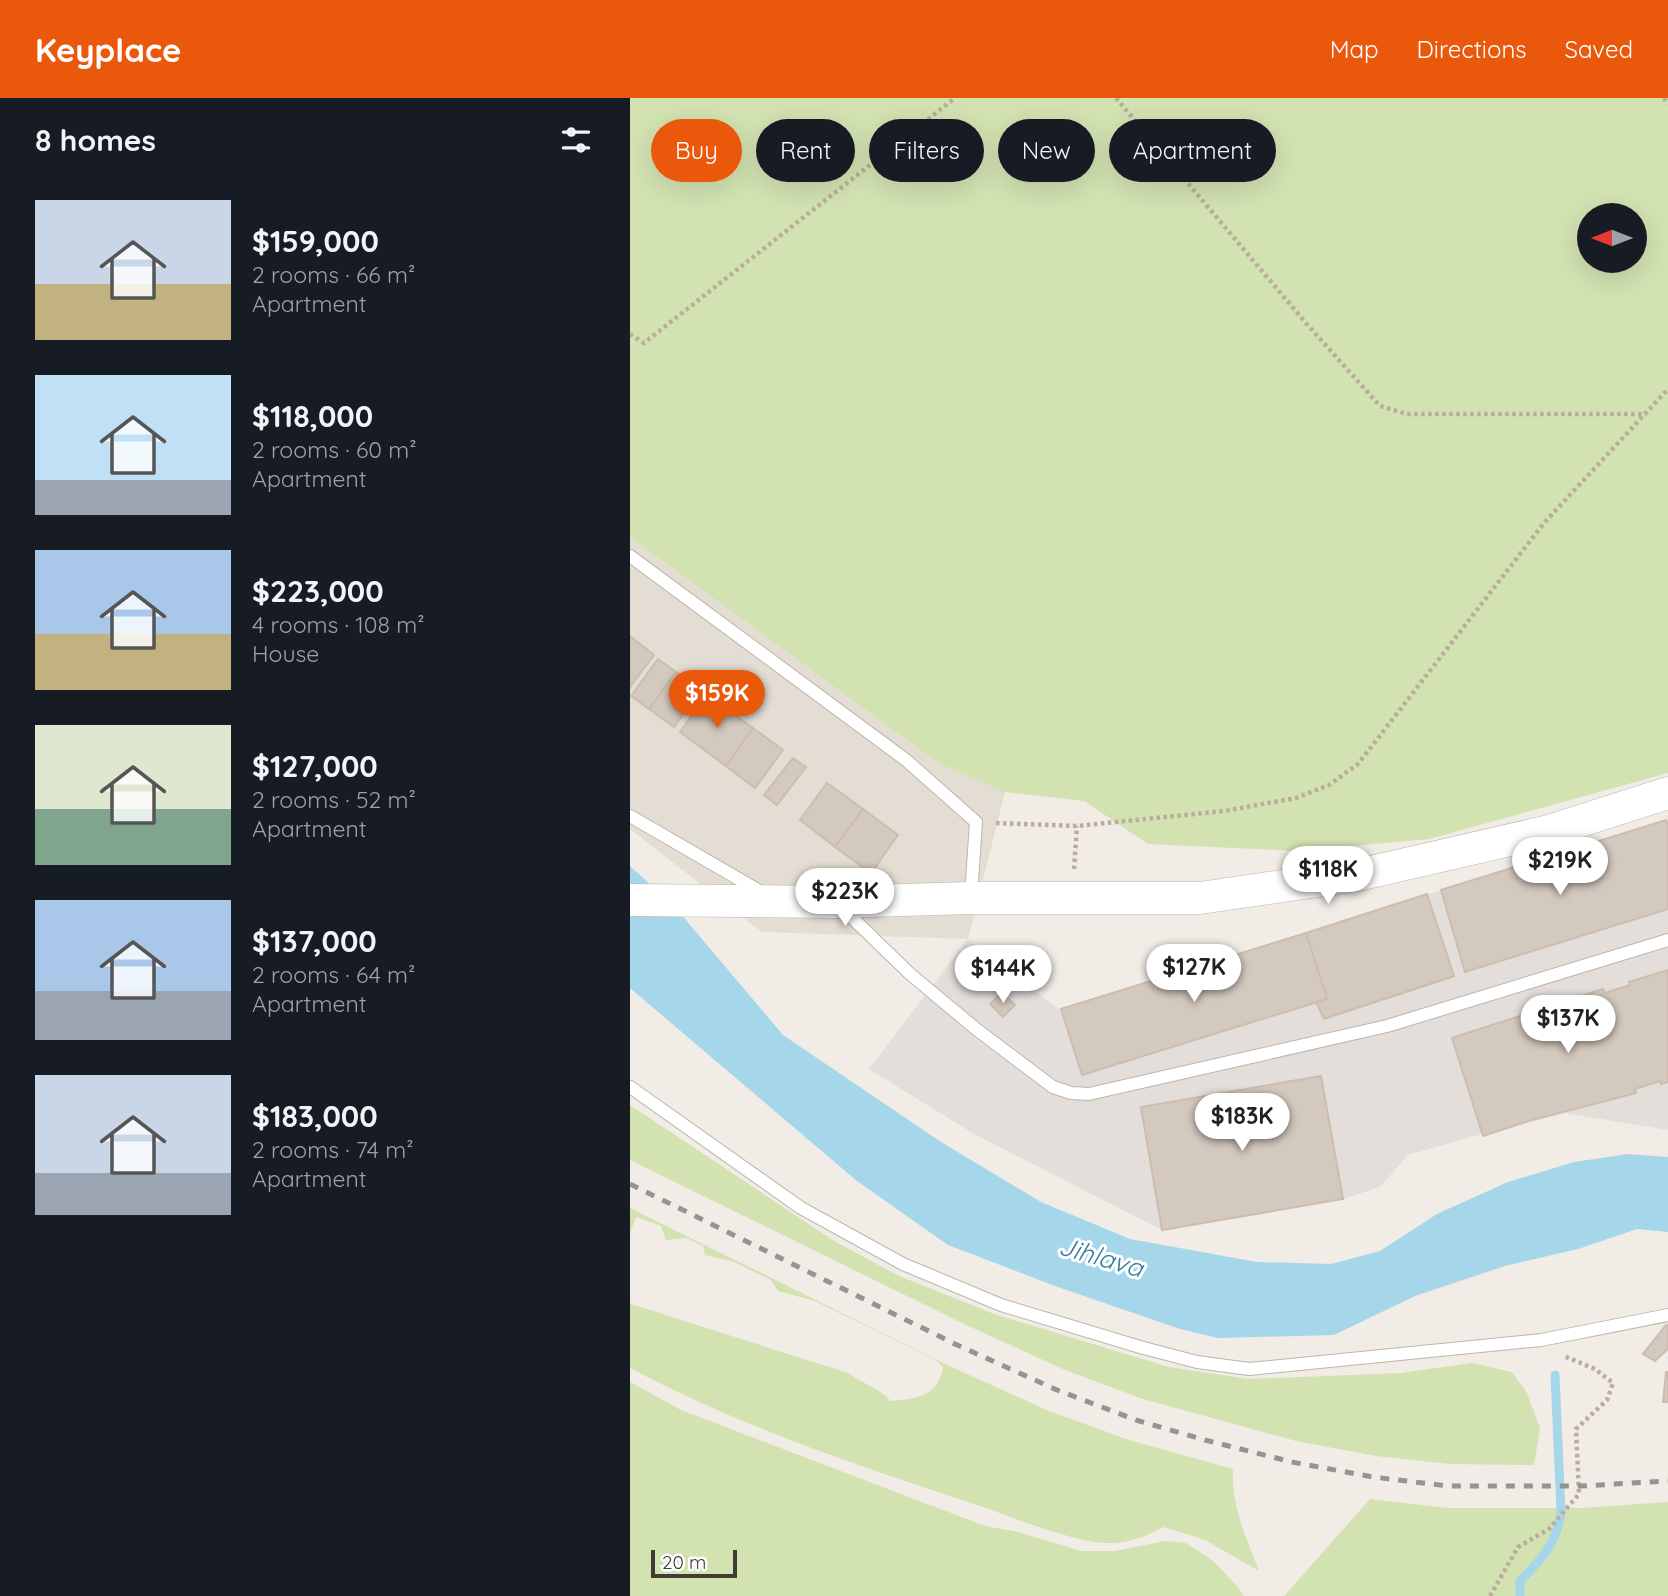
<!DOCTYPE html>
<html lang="en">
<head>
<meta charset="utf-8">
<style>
	body { margin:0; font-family:Quicksand,sans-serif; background:#20242c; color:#f1f3f6; height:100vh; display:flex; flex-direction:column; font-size:26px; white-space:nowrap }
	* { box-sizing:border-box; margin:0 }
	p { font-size:23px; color:#9ea1a6 }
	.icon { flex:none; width:38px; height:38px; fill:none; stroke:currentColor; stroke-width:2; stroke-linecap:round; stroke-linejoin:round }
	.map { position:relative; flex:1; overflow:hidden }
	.drawer { display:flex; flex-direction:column; background:#171b24; width:630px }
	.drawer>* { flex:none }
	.top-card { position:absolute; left:21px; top:21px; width:665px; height:63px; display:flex; gap:14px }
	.needle { width:46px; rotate:270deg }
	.fabs { position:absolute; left:947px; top:105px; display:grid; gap:14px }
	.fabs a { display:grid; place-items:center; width:70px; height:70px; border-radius:50%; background:#171b24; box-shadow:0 7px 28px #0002; font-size:35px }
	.scale { position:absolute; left:21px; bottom:18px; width:86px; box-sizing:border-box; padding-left:7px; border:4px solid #433c35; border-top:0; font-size:19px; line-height:24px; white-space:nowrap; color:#433c35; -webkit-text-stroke:5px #fff; paint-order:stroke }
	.price { position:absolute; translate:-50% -60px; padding:0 16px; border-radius:24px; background:#fff; color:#222; font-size:23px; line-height:46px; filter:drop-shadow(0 2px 4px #0008) }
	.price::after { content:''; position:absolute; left:50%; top:42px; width:21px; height:16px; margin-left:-10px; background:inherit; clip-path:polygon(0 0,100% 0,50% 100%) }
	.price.selected { background:#ea580c; color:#fff }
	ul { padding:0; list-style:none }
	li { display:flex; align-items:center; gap:21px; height:175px; padding:0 35px }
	li span { display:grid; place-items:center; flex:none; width:196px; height:140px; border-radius:0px; color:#555 }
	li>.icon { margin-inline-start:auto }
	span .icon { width:84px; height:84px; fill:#fffc; stroke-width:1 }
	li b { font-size:30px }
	h2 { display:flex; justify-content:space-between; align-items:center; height:84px; padding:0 35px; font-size:30px }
	.tag { padding:0 24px; border-radius:32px; background:#171b24; box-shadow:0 7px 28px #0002; font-size:24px; line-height:63px }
	.tag.selected { background:#ea580c; color:#fff }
	header { display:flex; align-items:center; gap:42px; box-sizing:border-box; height:98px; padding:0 35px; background:#ea580c; color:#fff }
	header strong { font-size:33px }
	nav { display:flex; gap:38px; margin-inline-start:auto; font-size:24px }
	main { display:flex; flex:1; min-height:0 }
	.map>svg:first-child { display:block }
	.residential { fill:#e4ddd4 }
	.industrial { fill:#e3deda }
	.green { fill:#d2e2b1; fill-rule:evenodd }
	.water { fill:#a6d6e9 }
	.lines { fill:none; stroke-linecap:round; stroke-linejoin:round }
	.stream { stroke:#a6d6e9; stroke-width:9 }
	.building { fill:#d4c9be; stroke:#ccbdaf; stroke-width:2 }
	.service-casing { stroke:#beb5ac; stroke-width:14 }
	.tertiary-casing { stroke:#beb5ac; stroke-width:33 }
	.path { stroke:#bcac9b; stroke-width:4.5; stroke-dasharray:3.5 3.5; stroke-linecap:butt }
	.service { stroke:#fff; stroke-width:12 }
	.tertiary { stroke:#fff; stroke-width:32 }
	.rail { stroke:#949494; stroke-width:5; stroke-dasharray:9 9; stroke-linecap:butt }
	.labels { text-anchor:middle; stroke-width:6; stroke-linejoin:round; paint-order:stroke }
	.water-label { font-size:26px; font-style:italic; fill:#367e9e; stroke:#fff }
</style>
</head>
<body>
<header>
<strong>Keyplace</strong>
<nav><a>Map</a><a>Directions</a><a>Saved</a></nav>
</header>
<main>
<section class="drawer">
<h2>8 homes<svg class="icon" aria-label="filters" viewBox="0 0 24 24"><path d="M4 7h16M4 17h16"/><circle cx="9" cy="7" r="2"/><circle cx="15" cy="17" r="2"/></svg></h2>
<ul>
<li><span style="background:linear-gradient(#c9d6e8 60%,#c2b280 0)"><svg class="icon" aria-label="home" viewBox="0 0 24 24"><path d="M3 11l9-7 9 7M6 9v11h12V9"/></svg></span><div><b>$159,000</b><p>2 rooms · 66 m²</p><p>Apartment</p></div></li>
<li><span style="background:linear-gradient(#bfe0f5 75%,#9aa5b1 0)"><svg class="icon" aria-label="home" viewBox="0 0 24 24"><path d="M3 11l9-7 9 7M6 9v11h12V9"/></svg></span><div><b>$118,000</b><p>2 rooms · 60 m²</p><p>Apartment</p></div></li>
<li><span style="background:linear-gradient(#a9c7e8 60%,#c2b280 0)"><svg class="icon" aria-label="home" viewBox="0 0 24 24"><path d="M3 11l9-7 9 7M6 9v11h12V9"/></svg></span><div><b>$223,000</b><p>4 rooms · 108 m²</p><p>House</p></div></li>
<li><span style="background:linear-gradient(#dfe7d0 60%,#7fa58c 0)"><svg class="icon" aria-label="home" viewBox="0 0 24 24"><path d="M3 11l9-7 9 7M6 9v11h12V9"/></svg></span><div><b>$127,000</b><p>2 rooms · 52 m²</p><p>Apartment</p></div></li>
<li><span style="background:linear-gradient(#a9c7e8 65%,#9aa5b1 0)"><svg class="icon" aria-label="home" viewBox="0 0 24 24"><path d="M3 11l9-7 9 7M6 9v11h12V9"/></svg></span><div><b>$137,000</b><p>2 rooms · 64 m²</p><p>Apartment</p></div></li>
<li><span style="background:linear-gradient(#c9d6e8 70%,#9aa5b1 0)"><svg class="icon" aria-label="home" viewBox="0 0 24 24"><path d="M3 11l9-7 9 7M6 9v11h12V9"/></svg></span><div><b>$183,000</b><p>2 rooms · 74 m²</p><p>Apartment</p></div></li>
</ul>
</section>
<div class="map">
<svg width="1038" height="1498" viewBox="0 0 1038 1498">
	<rect width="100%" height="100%" fill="#f1ece5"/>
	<path class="residential" d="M0,439l308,226 67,29 -37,147 -206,-7 -132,-103z"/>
	<path class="industrial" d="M1038,721v311l-109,-18 -151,43 -28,32 -37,12 -181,31 -188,-96 -105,-65 99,-130 91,71z"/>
	<path class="green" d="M0,0h1038v675l-239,66 -130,12 -151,-7 -64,-43 -79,-9 -67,-29 -308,-226zM959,117h45v46h-45z
		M0,1007l204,136 65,35 95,38 175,53 79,12 153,-6 71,-10 40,9 15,21 13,35 -6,37 -84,-1 -74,-8 -80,-15 -153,-42 -78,-29 -101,-46 -334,-164z
		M0,1110l315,156 104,47 80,29 104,29c-2,36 13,69 26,102l-54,-31 -41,-13c-16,8 -31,15 -50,16 -34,2 -94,-23 -128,-35 -121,-40 -243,-80 -356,-140v-67l1,3 217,69c15,11 31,15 43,28 26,-2 47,-5 52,-34l-7,-7 -121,-59 -37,-10 -7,-11 -37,-18 -29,-7 -2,-9 -17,-8 -20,2 -5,-14 -25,-9 -6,17z
		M0,1284l51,28 304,116 33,6 63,19h34l50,-10 21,2 27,18 25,26 6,9h-614z
		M740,1401l77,9h135l86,-6v94h-384z"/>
	<path class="water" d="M0,768l44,40 109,129 158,107 100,60 89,37 127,23 74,2 49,-13 57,-37 71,-32 66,-20 54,-8 40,3v75l-31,-3 -59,20 -73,17 -90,30 -81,39 -116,3 -38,-9 -125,-43 -107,-41 -91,-64 -227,-193z"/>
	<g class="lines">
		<path class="stream" d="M890,1498v-15c21,-21 37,-38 41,-69l-6,-137"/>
	</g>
	<path class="building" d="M0,538l24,19 -24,32z
		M28,561l18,13 -27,37 -18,-13z
		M46,574l25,18 -27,37 -25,-18z
		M77,597l46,33 -27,38 -46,-34z
		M123,630l30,22 -28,38 -29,-22z
		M163,660l13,9 -29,38 -13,-10z
		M197,685l36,26 -28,38 -35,-27z
		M233,711l35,26 -27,38 -36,-26z
		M1036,722l2,7v82l-203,63 -24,-82z
		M797,796l27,82 -130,43 -8,-17 11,-3 -21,-66z
		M676,835l21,66 -245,76 -21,-66z
		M1038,872v112l-7,2 -1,-3 -25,8 1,4 -107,28 -46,15 -31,-98 151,-49 2,4 25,-8 -1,-3z
		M372,895l13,12 -12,12 -13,-13z
		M691,978l22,123 -181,31 -21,-123z
		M1036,1227h2v24l-13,12 -12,-7z
		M1036,1274h2v30h-5z"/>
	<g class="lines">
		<g class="service-casing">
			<path id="service" d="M0,458l276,204 70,62 -5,74
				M0,718l133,77
				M211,809l68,66 67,56 77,58 18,6 18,1 298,-68 281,-86
				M0,989l171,121 102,56 98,41 139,42 57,15 52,7 292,-29 127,-25"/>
		</g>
		<g class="tertiary-casing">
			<path id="tertiary" d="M0,802l206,2 134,-4h230l158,-23 191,-44 119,-38"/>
		</g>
		<path class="path" d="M486,0l189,224 75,84 27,8h240
			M1034,0l4,6
			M0,236l14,9 311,-245
			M366,725l81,3 147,-15 72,-13 33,-13 29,-21 186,-241 124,-134
			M444,771l3,-43
			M860,1498l28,-49 31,-18 30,-35 -3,-65 31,-29 6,-17 -18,-14 -31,-13"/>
		<use href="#service" class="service"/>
		<use href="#tertiary" class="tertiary"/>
		<path class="rail" d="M0,1086l325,160 102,46 79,30 69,20 87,22 81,15 75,9h133l87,-5"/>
	</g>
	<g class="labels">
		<g class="water-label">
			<text transform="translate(471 1159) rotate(16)" y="9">Jihlava</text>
		</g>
	</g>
</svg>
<div class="fabs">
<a><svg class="needle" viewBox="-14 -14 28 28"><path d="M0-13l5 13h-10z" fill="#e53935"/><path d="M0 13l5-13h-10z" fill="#9ea1a6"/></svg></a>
</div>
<div class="scale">20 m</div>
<b class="price selected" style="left:87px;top:632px">$159K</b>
<b class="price" style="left:930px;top:799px">$219K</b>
<b class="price" style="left:698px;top:808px">$118K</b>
<b class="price" style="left:215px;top:830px">$223K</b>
<b class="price" style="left:564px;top:906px">$127K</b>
<b class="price" style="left:373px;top:907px">$144K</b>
<b class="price" style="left:938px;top:957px">$137K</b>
<b class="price" style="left:612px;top:1055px">$183K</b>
<div class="top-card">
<a class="tag selected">Buy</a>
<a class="tag">Rent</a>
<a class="tag">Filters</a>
<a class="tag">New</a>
<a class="tag">Apartment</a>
</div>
</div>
</main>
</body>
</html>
